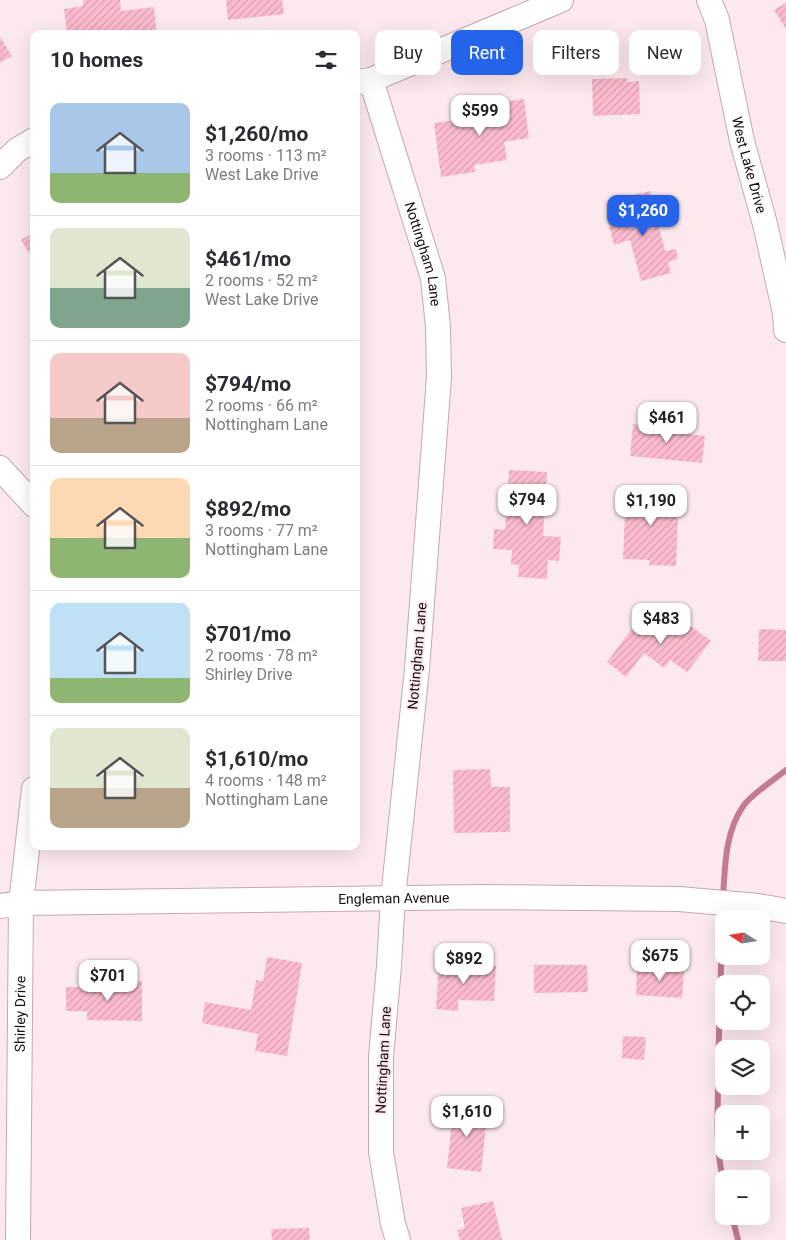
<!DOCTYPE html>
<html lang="en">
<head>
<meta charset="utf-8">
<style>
	body { margin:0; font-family:Roboto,sans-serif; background:#f7f7f7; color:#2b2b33; height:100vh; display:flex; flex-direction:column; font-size:19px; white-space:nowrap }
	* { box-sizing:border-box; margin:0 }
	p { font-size:16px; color:#7c7c81 }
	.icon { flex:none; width:28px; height:28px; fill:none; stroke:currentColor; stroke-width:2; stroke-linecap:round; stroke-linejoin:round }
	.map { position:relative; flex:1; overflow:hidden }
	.side { position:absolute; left:30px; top:30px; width:330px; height:820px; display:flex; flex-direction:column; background:#fff; border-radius:10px; box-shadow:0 5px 20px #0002 }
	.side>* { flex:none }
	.banner { position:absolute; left:375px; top:30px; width:335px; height:45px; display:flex; gap:10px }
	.needle { width:32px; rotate:282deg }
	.fabs { position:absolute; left:715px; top:910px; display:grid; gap:10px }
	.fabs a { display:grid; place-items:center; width:55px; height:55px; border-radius:10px; background:#fff; box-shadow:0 5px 20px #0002; font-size:25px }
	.price { position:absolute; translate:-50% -42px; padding:0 11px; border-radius:10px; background:#fff; color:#222; font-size:16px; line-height:32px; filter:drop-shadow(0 1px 2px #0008) }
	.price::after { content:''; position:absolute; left:50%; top:30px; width:15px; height:11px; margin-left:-8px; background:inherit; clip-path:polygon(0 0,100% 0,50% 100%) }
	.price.active { background:#2563eb; color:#fff }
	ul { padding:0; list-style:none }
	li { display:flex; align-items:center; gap:15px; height:125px; padding:0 20px }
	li+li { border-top:1px solid #e1e1e2 }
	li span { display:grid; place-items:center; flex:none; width:140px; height:100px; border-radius:10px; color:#555 }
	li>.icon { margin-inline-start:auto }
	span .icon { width:60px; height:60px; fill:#fffc; stroke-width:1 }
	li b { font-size:21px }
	h2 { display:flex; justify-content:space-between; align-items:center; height:60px; padding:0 20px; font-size:21px }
	.pill { padding:0 18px; border-radius:10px; background:#fff; box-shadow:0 5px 20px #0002; font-size:18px; line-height:45px }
	.pill.active { background:#2563eb; color:#fff }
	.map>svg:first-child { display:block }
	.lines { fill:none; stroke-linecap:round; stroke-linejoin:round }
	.stream { stroke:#c47a8f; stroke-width:6 }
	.building { fill:url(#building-hatch) }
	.minor-casing { stroke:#c5a8af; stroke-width:26 }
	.minor { stroke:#fff; stroke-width:24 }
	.labels { text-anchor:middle; stroke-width:4; stroke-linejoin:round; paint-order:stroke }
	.street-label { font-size:14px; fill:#170d10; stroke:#fce9ee }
</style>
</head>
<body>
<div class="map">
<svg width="786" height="1240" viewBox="0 0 786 1240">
	<defs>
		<pattern id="building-hatch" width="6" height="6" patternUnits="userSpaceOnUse" patternTransform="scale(1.25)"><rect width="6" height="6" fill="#fcbccd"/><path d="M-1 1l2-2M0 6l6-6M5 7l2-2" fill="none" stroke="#d7a0af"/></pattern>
	</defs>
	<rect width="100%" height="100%" fill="#fce9ee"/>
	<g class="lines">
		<path class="stream" d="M723,898c2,-32 2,-67 21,-93 7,-10 32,-27 42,-35
			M723,908c-2,57 -4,115 -5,172 0,34 -3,70 6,103
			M732,1216l6,24"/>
	</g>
	<path class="building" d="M83,0h37l1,11 33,-4 3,27h-22l-1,-2 -67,2 -3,-25 19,-3z
		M226,0h56l2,14 -56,6z
		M786,3v26l-12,-19z
		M0,37l12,19 -12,7z
		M627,78v4l12,-1 1,33 -47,2 -1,-37z
		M524,99l5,39 -25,4 3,18 -33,5 1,7 -34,5 -7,-54 42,-6 -1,-11z
		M650,191l15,60 11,-2 2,10 -10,3 3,11 -30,8 -11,-41 -16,5 -7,-27 25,-6 -4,-16z
		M34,232v29l-13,-21z
		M633,424l55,6v4l17,2 -3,27 -72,-7z
		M509,470l38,2 -4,64 18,1 -2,24 -11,-1 -1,19 -29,-2 1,-12 -8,-1 1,-14 -19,-1 1,-20 11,1z
		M626,490l53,3 -3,73 -27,-1v-5l-26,-1z
		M668,609l43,32 -24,31 -17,-12 -6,8 -20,-15 -18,24 -19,-15 29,-39 13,11z
		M759,629l27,1v31h-28z
		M490,769l1,18h19v45l-56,1 -1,-63z
		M267,957l35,6 -15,93 -32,-5 3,-17 -56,-11 3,-21 46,8 5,-30 7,1z
		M439,963l57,3 -2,35 -36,-1v11l-22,-2z
		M534,965h53l1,27 -54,1z
		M637,967l47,3 -2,28 -46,-3z
		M118,980l24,1v40l-55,-1v-9h-21v-24l52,1z
		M623,1036l23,1 -2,23 -22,-2z
		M454,1104l34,4 -7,64 -34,-4z
		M493,1201l9,39h-42l-3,-10 8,-2 -4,-20z
		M309,1228l1,12h-38l-1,-11z"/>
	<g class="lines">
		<g class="minor-casing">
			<g id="minor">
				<path id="s1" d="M709,0l8,20 25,121 23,83 20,89 1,17"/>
				<path id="s2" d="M371,80l62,198 5,49 1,50 -22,292 -24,229 -4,68 -8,91v95l12,72 5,16"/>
				<path d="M357,82l14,-2 190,-80"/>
				<path d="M0,167l17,-17 17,-10"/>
				<path d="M0,468l34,37"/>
				<path id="s3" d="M0,906l21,-3 463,-6 195,2 79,7 28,5"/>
				<path id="s4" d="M18,1240l3,-337 13,-114"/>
			</g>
		</g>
		<use href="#minor" class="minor"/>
	</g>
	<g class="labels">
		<g class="street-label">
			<text dy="5" stroke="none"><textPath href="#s1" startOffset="170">West Lake Drive</textPath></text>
			<text dy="5" stroke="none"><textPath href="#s2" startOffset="182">Nottingham Lane</textPath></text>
			<text transform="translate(417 656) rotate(-85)" y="5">Nottingham Lane</text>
			<text dy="5" stroke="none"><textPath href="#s3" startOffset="394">Engleman Avenue</textPath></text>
			<text dy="5" stroke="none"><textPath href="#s4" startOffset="226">Shirley Drive</textPath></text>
			<text transform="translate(383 1060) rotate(-87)" y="5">Nottingham Lane</text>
		</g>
	</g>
</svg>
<div class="fabs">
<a><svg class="needle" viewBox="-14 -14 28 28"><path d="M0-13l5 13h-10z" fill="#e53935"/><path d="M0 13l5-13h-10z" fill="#7c7c81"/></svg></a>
<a><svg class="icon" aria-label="locate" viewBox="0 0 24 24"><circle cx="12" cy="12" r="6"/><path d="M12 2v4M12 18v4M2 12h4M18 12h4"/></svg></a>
<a><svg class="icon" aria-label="layers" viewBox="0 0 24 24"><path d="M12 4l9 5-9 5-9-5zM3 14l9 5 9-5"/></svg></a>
<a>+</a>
<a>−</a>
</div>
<b class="price" style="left:480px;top:137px">$599</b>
<b class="price active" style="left:643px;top:237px">$1,260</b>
<b class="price" style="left:667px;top:444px">$461</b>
<b class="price" style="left:527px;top:526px">$794</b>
<b class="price" style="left:651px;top:527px">$1,190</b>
<b class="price" style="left:661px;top:645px">$483</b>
<b class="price" style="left:660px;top:982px">$675</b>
<b class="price" style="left:464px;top:985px">$892</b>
<b class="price" style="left:108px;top:1002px">$701</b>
<b class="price" style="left:467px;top:1138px">$1,610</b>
<div class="banner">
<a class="pill">Buy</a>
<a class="pill active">Rent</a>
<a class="pill">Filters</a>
<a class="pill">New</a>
</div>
<section class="side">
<h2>10 homes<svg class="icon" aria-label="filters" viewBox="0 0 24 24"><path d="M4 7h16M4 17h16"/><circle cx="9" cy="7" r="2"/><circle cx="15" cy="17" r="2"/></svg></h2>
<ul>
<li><span style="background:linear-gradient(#a9c7e8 70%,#8fb573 0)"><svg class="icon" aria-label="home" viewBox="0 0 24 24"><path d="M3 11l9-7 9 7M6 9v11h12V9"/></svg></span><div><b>$1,260/mo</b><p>3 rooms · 113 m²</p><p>West Lake Drive</p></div></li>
<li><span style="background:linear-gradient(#dfe7d0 60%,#7fa58c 0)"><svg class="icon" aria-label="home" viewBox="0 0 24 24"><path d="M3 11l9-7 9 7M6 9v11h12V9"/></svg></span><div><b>$461/mo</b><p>2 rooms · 52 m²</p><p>West Lake Drive</p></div></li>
<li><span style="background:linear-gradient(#f6c9c9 65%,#b9a48a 0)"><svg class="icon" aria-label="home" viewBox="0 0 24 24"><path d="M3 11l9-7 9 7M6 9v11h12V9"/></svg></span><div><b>$794/mo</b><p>2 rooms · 66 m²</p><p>Nottingham Lane</p></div></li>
<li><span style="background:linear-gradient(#ffd9b3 60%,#8fb573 0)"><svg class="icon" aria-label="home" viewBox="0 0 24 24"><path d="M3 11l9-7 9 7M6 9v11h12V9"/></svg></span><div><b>$892/mo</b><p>3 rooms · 77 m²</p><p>Nottingham Lane</p></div></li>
<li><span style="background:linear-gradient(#bfe0f5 75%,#8fb573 0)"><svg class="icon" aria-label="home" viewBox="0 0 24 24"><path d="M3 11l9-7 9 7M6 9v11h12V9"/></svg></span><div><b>$701/mo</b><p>2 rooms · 78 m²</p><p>Shirley Drive</p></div></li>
<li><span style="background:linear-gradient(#dfe7d0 60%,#b9a48a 0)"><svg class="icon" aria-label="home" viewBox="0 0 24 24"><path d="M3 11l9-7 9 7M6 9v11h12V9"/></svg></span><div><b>$1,610/mo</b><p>4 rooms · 148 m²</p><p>Nottingham Lane</p></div></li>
</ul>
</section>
</div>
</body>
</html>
